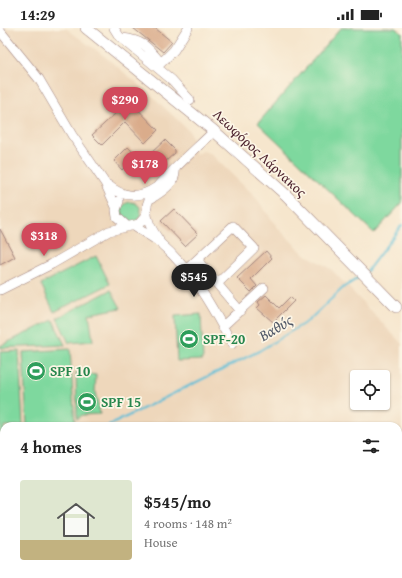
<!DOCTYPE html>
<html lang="en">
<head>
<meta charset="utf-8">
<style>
	body { margin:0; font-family:"Gentium Book Plus",serif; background:#f2f2f2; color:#222; height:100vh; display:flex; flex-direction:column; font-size:15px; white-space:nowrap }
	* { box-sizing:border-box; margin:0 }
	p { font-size:13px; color:#767676 }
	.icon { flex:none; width:22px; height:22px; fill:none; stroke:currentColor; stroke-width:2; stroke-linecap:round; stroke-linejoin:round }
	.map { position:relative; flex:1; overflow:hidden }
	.details { position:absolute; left:0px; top:394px; width:402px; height:156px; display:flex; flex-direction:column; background:#fff; border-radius:12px 12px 0 0; box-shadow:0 1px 3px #0004 }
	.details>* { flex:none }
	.fabs { position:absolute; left:350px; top:342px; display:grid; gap:8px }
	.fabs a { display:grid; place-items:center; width:40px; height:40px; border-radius:4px; background:#fff; box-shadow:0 1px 3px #0004; font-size:20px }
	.price { position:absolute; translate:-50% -34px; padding:0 9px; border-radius:14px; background:#d1495b; color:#fff; font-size:13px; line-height:26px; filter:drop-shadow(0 1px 2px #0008) }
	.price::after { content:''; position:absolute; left:50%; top:24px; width:12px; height:9px; margin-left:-6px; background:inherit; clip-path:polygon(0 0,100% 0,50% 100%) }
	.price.on { background:#222; color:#fff }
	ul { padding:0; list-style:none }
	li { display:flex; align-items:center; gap:12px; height:100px; padding:0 20px }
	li+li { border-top:1px solid #e0e0e0 }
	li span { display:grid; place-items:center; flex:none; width:112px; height:80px; border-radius:4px; color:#555 }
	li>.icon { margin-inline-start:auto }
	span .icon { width:48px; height:48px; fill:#fffc; stroke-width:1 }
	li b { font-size:17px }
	h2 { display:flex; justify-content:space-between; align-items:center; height:48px; padding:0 20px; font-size:17px }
	.status { display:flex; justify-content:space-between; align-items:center; height:28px; padding:0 20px; background:#fff; direction:ltr }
	.status svg { height:11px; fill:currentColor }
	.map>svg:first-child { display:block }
	.built { fill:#eed7bb; fill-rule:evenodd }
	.green { fill:#7ed89e; stroke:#647c64 }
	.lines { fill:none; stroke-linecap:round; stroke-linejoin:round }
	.stream { stroke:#59bed7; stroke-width:2 }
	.building { fill:#daac8b }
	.minor-casing { stroke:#a0827c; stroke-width:10 }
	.major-casing { stroke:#a0827c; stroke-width:12 }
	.minor { stroke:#fff; stroke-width:9 }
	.major { stroke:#fff; stroke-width:11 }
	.labels { text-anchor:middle; stroke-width:3.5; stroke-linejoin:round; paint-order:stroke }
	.street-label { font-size:14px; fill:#4a1f2b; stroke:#fcf5e5 }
	.leisure-label { font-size:14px; font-weight:bold; fill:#27864d; stroke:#fcf5e5; text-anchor:start }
	.water-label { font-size:15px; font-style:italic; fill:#4f5767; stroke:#fcf5e5 }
</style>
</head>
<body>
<div class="status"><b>14:29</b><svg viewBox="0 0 49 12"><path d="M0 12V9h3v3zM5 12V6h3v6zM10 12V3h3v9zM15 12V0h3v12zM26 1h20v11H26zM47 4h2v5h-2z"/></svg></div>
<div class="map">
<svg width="402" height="550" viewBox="0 0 402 550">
	<rect width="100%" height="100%" fill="#fcf5e5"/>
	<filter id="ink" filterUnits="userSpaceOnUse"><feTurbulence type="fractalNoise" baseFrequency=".025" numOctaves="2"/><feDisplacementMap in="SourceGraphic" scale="8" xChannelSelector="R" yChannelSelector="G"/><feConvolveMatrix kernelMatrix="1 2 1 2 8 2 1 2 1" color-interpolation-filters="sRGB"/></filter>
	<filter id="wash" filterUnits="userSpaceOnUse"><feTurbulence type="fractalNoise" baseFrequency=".012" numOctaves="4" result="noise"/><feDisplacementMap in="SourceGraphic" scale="16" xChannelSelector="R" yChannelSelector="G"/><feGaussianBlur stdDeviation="0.9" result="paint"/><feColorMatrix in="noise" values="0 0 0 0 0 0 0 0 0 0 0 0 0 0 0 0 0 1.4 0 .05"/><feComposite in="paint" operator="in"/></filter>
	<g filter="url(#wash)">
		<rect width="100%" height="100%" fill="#f6e6cd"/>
		<path class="built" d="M0,0h65l38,27 45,37 41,39 4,12 -2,4 5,7 7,-3 8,3 46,45 21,29 25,25 28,16 71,75v234h-402zM357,349h26v26h-26zM4,398h394v148h-394z"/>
		<path class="green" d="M341,0h54l7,5v170l-28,30 -116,-110z
			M121 184a10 10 0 1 1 20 0a10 10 0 1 1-20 0Z
			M96,228l14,28 -56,28 -13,-28z
			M111,262l10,18 -32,6 4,27 -24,2 -12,-25z
			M201,286l2,46 -26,1 -2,-45z
			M53,292l12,25 -65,3v-2z
			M70,321l5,77h-48l-4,-74z
			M19,323l4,75h-19v17h-4v-91z
			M76,344l20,3 -1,17 5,22 -18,1 -5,4z"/>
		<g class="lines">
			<path class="stream" d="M367,243l35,-46
				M108,398l151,-75 49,-30 36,-34 16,-10
				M0,453l4,-2"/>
		</g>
		<g id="blocks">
			<path class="building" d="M133,0h22l17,14 -9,10z
				M121,64l37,38 -13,13 -20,-21 -23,23 -10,-10 24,-22 -8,-9z
				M165,112l10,10v3l-27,24 -6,-9 11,-11 -3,-3z
				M128,119l8,8 -14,15 -8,-9z
				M174,181l24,25 -13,12 -24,-25z
				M0,201l15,28 -15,8z
				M266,223l6,7 -21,21 6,7 -6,6 -14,-14z
				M266,267l13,13 11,-11 4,4 -21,21 -16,-14 3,-3 -2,-3z"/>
		</g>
	</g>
	<g filter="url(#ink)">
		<use href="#blocks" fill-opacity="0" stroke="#a0827c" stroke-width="1"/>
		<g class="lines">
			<g class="minor-casing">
				<path id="minor" d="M114,0l5,8 53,44 18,20
					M0,3l39,48 33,56 33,48 11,24
					M122,10c21,2 26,9 39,25
					M157,39l17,-17 14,-22
					M108,157c14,12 31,14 47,3
					M152,170c10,-6 25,-16 23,-29
					M119,173l-3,9 1,7 10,9
					M134,198c8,6 18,10 26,17 32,27 53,65 72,101
					M159,212c-7,-10 -14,-21 -12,-34 2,-18 53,-60 67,-75
					M197,232l43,51
					M186,242l47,-44 21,22 -37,36
					M0,262l52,-26 57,-33 30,-7 6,-7 2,-5
					M223,298l41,-38"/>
			</g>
			<g class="major-casing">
				<path id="major" d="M86,0l128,103 72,64 110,112"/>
			</g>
			<use href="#minor" class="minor"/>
			<use href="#major" class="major"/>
		</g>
	</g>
	<defs>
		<g id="stadium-disc" transform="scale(1)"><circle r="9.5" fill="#2e9e5b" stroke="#fcf5e5"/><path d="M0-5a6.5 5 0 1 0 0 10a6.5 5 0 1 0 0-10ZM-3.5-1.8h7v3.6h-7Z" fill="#fff"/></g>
	</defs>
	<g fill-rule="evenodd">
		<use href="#stadium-disc" x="189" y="311"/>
		<use href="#stadium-disc" x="36" y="343"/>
		<use href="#stadium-disc" x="87" y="374"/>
	</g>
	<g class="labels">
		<g class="street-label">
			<text transform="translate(260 125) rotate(43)" y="5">Λεωφόρος Λάρνακος</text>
		</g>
		<g class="leisure-label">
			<text x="203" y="316">SPF-20</text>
			<text x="50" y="348">SPF 10</text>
			<text x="101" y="379">SPF 15</text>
		</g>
		<g class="water-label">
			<text transform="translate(276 300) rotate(-31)" y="5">Βαθύς</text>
		</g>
	</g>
</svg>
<div class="fabs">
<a><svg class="icon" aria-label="locate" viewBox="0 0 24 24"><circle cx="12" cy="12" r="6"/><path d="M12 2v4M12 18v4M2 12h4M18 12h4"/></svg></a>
</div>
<b class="price" style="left:125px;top:93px">$290</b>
<b class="price" style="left:145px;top:157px">$178</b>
<b class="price" style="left:44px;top:229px">$318</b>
<b class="price on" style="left:194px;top:270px">$545</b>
<section class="details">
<h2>4 homes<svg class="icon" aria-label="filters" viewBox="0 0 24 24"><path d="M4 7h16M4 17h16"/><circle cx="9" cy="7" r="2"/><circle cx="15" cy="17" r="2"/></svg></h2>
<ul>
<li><span style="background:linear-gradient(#dfe7d0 75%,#c2b280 0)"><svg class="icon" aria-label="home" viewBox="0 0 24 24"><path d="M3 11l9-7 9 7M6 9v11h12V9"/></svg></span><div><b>$545/mo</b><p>4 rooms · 148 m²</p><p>House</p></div></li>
</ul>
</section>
</div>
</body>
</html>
